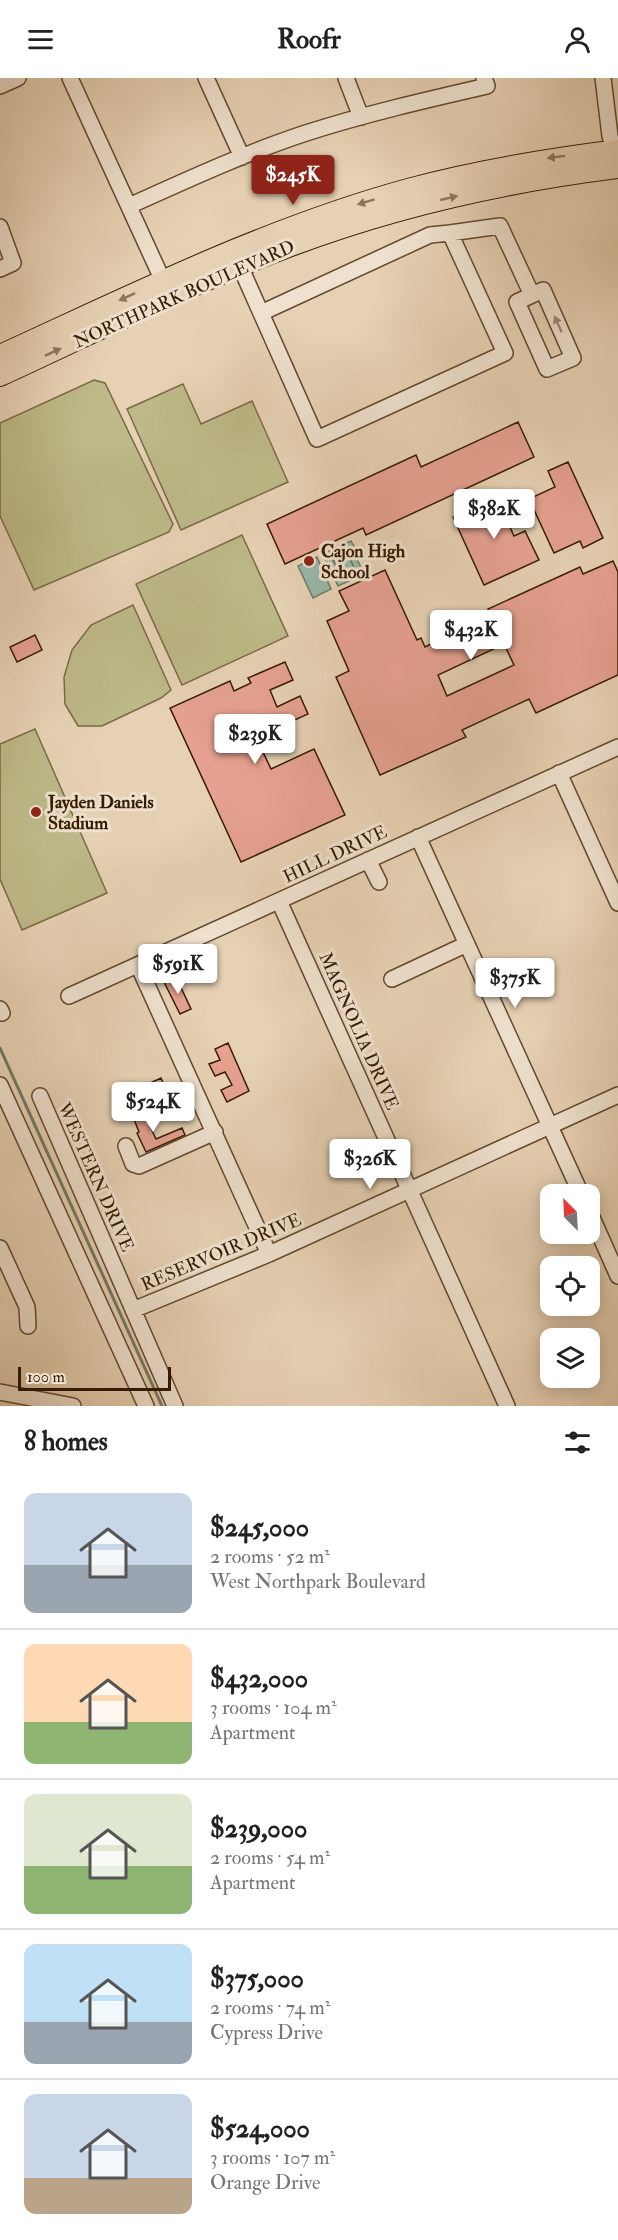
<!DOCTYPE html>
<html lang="en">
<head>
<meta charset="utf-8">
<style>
	body { margin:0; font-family:"IM FELL Double Pica",serif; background:#f6f6f6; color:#222; height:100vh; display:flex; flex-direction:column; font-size:22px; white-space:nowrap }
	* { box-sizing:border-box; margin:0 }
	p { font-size:20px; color:#767676 }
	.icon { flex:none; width:33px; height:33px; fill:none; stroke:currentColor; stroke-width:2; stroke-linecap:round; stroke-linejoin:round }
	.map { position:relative; height:1328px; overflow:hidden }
	.sheet { display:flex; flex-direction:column; background:#fff; flex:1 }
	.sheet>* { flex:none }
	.needle { width:39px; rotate:336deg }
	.tools { position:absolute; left:540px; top:1106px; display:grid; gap:12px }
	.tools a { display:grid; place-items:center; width:60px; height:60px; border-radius:12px; background:#fff; box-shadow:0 3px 15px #0003; font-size:30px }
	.scale { position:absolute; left:18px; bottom:15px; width:153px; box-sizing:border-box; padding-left:6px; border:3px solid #371c02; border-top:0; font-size:16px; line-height:21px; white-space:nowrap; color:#371c02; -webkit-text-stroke:4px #efe1ce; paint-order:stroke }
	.price { position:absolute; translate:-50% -51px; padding:0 14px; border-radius:6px; background:#fff; color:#222; font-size:20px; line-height:39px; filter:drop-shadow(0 2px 3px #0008) }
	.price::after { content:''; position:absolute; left:50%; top:36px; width:18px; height:14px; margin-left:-9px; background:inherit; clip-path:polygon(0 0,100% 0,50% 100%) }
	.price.current { background:#8f2418; color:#fff }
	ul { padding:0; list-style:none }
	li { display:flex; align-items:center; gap:18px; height:150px; padding:0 24px }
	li+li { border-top:2px solid #e0e0e0 }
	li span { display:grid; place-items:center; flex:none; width:168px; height:120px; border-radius:12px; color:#555 }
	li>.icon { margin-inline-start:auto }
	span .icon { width:72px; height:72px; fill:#fffc; stroke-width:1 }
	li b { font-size:26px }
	h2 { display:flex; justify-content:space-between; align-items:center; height:72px; padding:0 24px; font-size:26px }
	header { display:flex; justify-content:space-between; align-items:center; height:78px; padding:0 24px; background:#fff; font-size:27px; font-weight:800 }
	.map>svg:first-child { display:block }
	.green { fill:#bdb988; stroke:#7a6a45; stroke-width:1.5 }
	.water { fill:#97b8a9; stroke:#717a66; stroke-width:1.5 }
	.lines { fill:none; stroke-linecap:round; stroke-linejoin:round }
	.shore { stroke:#676a56; stroke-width:1.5 }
	.stream { stroke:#717a66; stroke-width:3 }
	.building { fill:#e6a190; stroke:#371c02; stroke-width:1.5; fill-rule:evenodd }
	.minor-casing { stroke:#63492e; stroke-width:18 }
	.major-casing { stroke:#371c02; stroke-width:22 }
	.minor { stroke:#efe1ce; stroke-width:15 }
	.major { stroke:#e7d1b4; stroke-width:20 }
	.oneway { fill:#8f765b }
	.oneway2 { fill:#9c8872 }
	.poi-dot { fill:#8f2418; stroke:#efe1ce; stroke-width:2 }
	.labels { text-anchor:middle; stroke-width:6; stroke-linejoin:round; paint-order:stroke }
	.street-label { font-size:18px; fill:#371c02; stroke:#efe1ce }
	.poi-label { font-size:18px; font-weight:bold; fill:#371c02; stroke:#efe1ce; text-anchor:start }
</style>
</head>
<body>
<header><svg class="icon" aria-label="menu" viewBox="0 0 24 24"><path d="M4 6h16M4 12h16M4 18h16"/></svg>Roofr<svg class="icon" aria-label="person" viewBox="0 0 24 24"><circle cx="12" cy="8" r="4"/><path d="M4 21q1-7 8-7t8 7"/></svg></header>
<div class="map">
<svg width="618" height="1328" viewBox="0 0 618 1328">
	<rect width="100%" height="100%" fill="#e7d1b4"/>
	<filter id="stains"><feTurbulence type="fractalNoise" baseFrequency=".00333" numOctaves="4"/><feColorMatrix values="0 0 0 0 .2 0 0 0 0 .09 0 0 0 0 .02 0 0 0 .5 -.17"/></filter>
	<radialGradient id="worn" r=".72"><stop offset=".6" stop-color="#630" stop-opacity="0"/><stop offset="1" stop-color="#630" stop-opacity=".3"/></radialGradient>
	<path class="green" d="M94,302l11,3 68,141 -4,8 -135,58 -34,-74v-93z
		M183,306l18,40 51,-23 36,81 -107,48 -54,-121z
		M242,457l46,101 -106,49 -46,-101z
		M133,527l38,85 -10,8 -59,28h-24l-13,-22 -1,-27 8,-27 19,-25z
		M35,651l72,164 -85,37 -22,-51v-135z"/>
	<path class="water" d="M351,463l4,7 -3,1 12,25 -26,12 -15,-32z
		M317,479l14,32 -18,9 -15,-32z"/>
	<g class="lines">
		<path class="shore" d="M343,473l4,1 8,18 -13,7 -10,-19z"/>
		<path class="stream" d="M0,970l162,358"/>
	</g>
	<path class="building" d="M518,344l16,35 -168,78 -3,-7 -78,36 -18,-40 149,-69 5,12z
		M568,384l35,76 -20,10 -3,-7 -26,12 -25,-54 26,-12 -7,-16z
		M508,413l7,15 -12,6 11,24 11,-5 14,29 -55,25 -31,-68z
		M613,483l5,11v103l-82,38 -7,-14 -67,31 4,7 -86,38 -44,-98 13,-6 -22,-50 22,-10 -10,-20 46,-21 32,70 4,-2 4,9 66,-32 -3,-6 92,-42 3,7zM504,566l10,21 -67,31 -9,-21z
		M35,557l7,15 -25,12 -7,-15z
		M285,584l8,18 -23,10 7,17 23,-11 8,18 -35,16 -2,-5 -17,8 17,36 43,-20 31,66 -104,47 -71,-154 60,-27 4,10 17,-8 -3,-5z
		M176,899l15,32 -11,5 -16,-32z
		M228,965l21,48 -22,11 -6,-12 11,-5 -7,-13 -10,4 -6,-12 11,-4 -5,-11z
		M161,1000l8,19 -22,9 -8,-18z
		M148,1032l6,12 -5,2 7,15 26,-11 3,7 -39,17 -9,-19 2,-1 -6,-15z"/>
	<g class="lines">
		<g class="minor-casing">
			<path id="minor" d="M70,0l93,203
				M206,0l36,79
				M346,0l15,39
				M603,0l7,58 4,14
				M0,8l18,-8
				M129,128c58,-26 116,-53 177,-73 59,-19 120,-33 181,-47l-3,-8
				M0,149l13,36 -13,6
				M450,155l50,-7 32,69 -15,7 30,67 26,-11 -30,-68 -11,5
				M240,188l77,173 188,-86 -55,-120 -20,2 -169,78
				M559,695l59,130
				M418,759l163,357
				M368,782l11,22
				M279,823l228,505
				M138,887l131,289
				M392,901l75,-35
				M69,918l549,-249
				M0,931l2,4
				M0,1007l146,321
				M40,1018l135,310
				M126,1068l7,18 6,2 76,-34
				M590,1135l28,63
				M0,1170l27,59 1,19
				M133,1232l136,-56 349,-159
				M0,1314l73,14"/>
		</g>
		<g class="major-casing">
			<path id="major" d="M0,277c134,-61 266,-127 408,-166 69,-19 139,-30 210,-39
				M0,298c96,-44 192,-93 291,-130 106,-40 215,-64 327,-78"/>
		</g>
		<use href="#minor" class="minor"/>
		<use href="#major" class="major"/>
	</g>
	<defs><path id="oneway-solid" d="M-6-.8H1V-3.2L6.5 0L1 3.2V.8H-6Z" transform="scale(1.5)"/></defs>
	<g class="oneway">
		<use href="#oneway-solid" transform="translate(556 79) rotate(173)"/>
		<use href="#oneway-solid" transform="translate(449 120) rotate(-13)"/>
		<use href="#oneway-solid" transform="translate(366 124) rotate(163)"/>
		<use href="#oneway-solid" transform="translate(127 219) rotate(155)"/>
		<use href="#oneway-solid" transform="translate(53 274) rotate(-25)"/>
	</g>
	<use class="oneway2" href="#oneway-solid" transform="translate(558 246) rotate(-114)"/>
	<g class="poi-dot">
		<circle cx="309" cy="483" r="6"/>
		<circle cx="36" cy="734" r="6"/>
	</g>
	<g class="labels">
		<g class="street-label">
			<text transform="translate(184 216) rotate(-24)" y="6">NORTHPARK BOULEVARD</text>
			<text transform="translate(335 776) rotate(-25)" y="6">HILL DRIVE</text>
			<text transform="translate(359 953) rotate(66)" y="6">MAGNOLIA DRIVE</text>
			<text transform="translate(96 1099) rotate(66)" y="6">WESTERN DRIVE</text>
			<text transform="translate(221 1174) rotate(-23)" y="6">RESERVOIR DRIVE</text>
		</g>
		<g class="poi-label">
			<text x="321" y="479">Cajon High<tspan x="321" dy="21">School</tspan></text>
			<text x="48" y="730">Jayden Daniels<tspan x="48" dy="21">Stadium</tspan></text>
		</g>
	</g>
	<rect width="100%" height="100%" filter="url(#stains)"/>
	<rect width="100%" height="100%" fill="url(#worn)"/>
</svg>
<div class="tools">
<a><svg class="needle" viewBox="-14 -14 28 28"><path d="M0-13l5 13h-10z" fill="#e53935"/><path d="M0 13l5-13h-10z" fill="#767676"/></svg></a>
<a><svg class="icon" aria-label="locate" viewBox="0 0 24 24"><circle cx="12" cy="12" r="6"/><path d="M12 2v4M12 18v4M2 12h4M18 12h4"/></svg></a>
<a><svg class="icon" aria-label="layers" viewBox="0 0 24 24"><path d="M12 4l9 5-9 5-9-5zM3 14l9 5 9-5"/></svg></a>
</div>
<div class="scale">100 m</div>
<b class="price current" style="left:293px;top:128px">$245K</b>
<b class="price" style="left:494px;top:462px">$382K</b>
<b class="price" style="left:471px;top:583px">$432K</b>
<b class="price" style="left:255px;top:687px">$239K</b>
<b class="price" style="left:178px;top:917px">$591K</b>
<b class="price" style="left:515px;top:931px">$375K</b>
<b class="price" style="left:153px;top:1055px">$524K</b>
<b class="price" style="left:370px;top:1112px">$326K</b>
</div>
<section class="sheet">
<h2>8 homes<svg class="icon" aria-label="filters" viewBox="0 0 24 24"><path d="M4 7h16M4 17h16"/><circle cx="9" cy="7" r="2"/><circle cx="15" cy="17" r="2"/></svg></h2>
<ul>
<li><span style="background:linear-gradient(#c9d6e8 60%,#9aa5b1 0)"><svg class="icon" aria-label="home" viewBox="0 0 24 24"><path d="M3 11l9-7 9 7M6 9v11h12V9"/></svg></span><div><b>$245,000</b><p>2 rooms · 52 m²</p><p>West Northpark Boulevard</p></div></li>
<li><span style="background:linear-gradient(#ffd9b3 65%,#8fb573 0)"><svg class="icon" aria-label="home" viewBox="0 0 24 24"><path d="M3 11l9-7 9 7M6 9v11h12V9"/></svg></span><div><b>$432,000</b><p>3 rooms · 104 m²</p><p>Apartment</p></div></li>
<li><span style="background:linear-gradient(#dfe7d0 60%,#8fb573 0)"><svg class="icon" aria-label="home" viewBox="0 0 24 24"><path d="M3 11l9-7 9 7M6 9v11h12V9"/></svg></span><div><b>$239,000</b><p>2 rooms · 54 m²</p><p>Apartment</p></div></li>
<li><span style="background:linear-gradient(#bfe0f5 65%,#9aa5b1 0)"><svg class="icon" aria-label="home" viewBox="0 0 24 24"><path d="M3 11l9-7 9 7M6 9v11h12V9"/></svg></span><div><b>$375,000</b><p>2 rooms · 74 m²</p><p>Cypress Drive</p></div></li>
<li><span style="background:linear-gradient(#c9d6e8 70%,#b9a48a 0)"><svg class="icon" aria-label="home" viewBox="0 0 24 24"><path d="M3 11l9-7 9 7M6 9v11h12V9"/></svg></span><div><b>$524,000</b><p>3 rooms · 107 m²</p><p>Orange Drive</p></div></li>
</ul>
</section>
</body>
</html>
